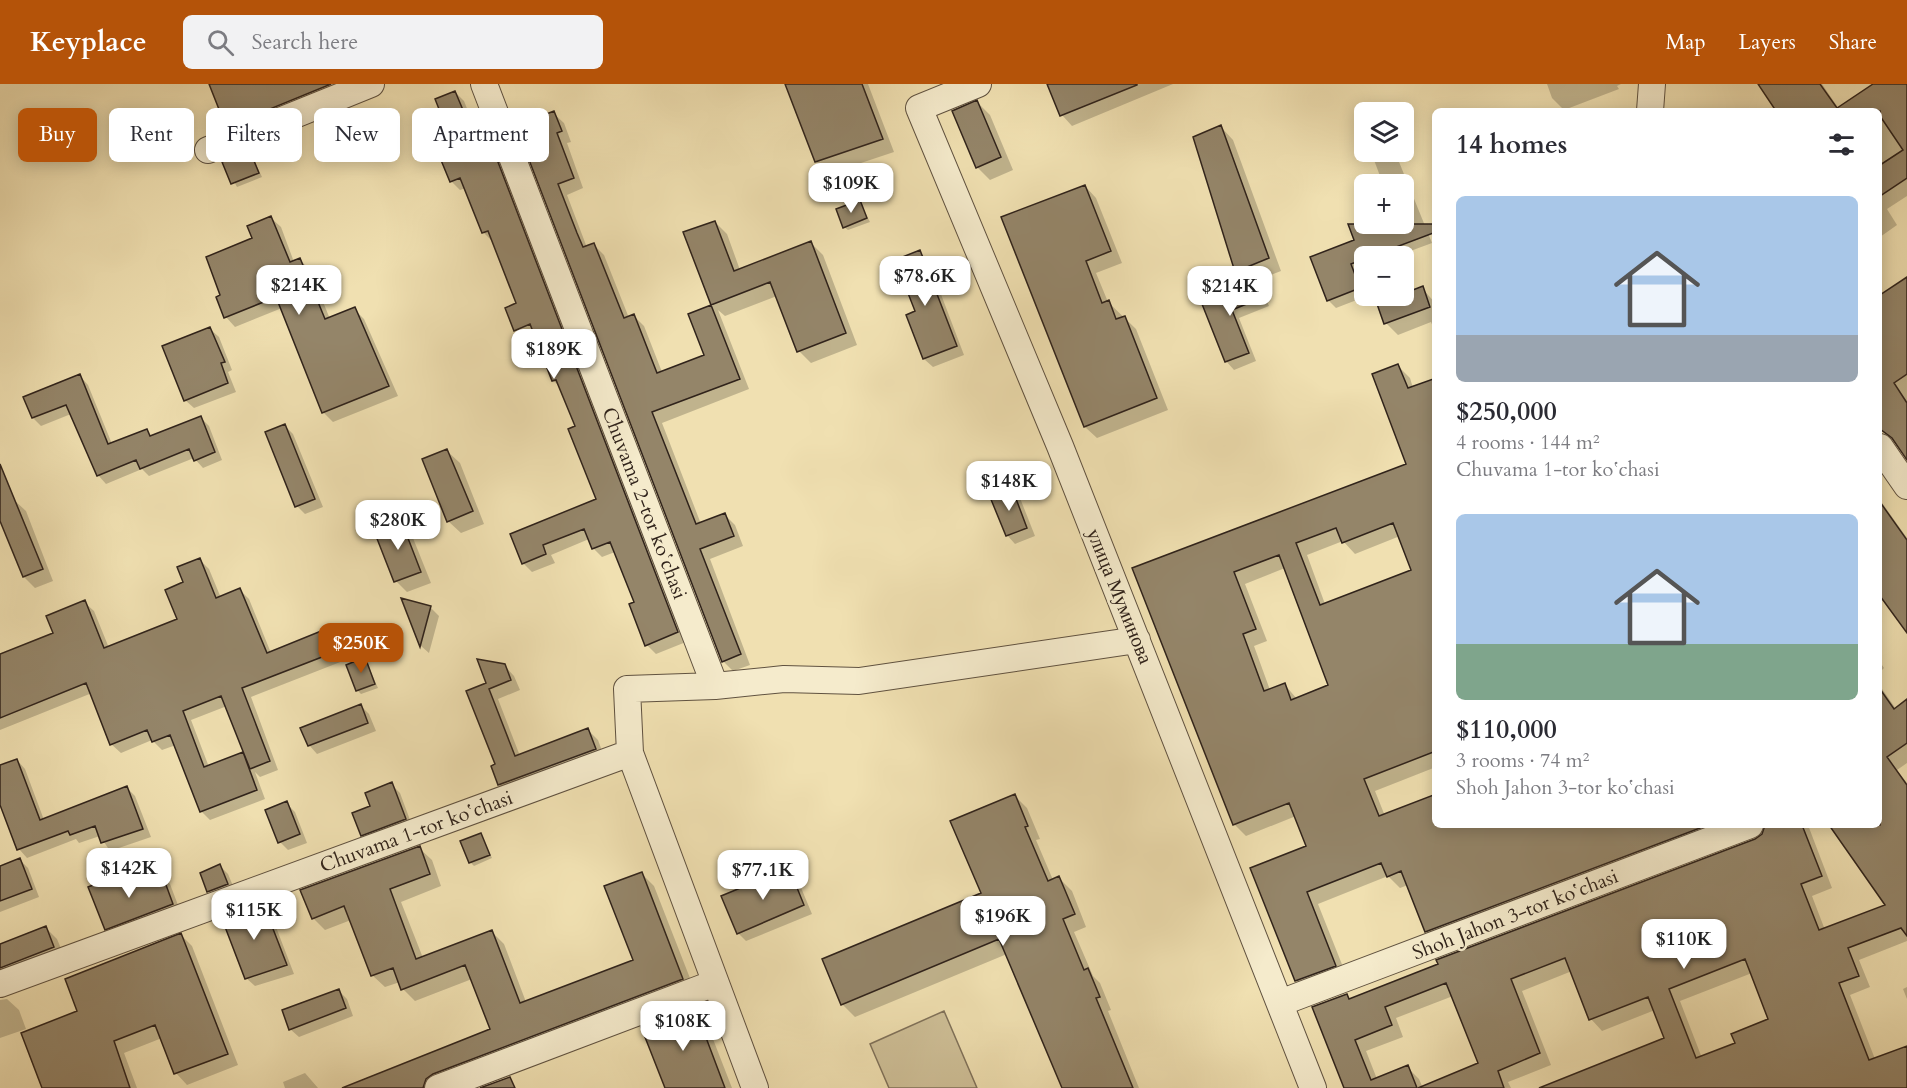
<!DOCTYPE html>
<html lang="en">
<head>
<meta charset="utf-8">
<style>
	body { margin:0; font-family:Cardo,serif; background:#f2f2f3; color:#2b2b33; height:100vh; display:flex; flex-direction:column; font-size:22px; white-space:nowrap }
	* { box-sizing:border-box; margin:0 }
	p { font-size:20px; color:#7c7c81 }
	.icon { flex:none; width:33px; height:33px; fill:none; stroke:currentColor; stroke-width:2; stroke-linecap:round; stroke-linejoin:round }
	.map { position:relative; flex:1; overflow:hidden }
	.side { position:absolute; left:1432px; top:24px; width:450px; height:720px; display:flex; flex-direction:column; background:#fff; border-radius:9px; box-shadow:0 3px 15px #0003 }
	.side>* { flex:none }
	.guide { position:absolute; left:18px; top:24px; width:570px; height:54px; display:flex; gap:12px }
	.controls { position:absolute; left:1354px; top:18px; display:grid; gap:12px }
	.controls a { display:grid; place-items:center; width:60px; height:60px; border-radius:9px; background:#fff; box-shadow:0 3px 15px #0003; font-size:30px }
	.price { position:absolute; translate:-50% -51px; padding:0 14px; border-radius:12px; background:#fff; color:#222; font-size:20px; line-height:39px; filter:drop-shadow(0 2px 3px #0008) }
	.price::after { content:''; position:absolute; left:50%; top:36px; width:18px; height:14px; margin-left:-9px; background:inherit; clip-path:polygon(0 0,100% 0,50% 100%) }
	.price.active { background:#b45309; color:#fff }
	ul { padding:0; list-style:none }
	li { display:grid; align-content:center; gap:12px; height:318px; padding:0 24px }
	li span { display:grid; place-items:center; height:186px; border-radius:9px; color:#555 }
	li>.icon { margin-inline-start:auto }
	span .icon { width:108px; height:108px; fill:#fffc; stroke-width:1 }
	li b { font-size:26px }
	h2 { display:flex; justify-content:space-between; align-items:center; height:72px; padding:0 24px; font-size:26px }
	.pill { padding:0 21px; border-radius:9px; background:#fff; box-shadow:0 3px 15px #0003; font-size:21px; line-height:54px }
	.pill.active { background:#b45309; color:#fff }
	header { display:flex; align-items:center; gap:36px; box-sizing:border-box; height:84px; padding:0 30px; background:#b45309; color:#fff }
	header strong { font-size:28px }
	nav { display:flex; gap:33px; margin-inline-start:auto; font-size:21px }
	.search { width:420px; height:54px; background:#f2f2f3; display:flex; align-items:center; gap:15px; box-sizing:border-box; padding:0 21px; border-radius:9px; color:#7c7c81; font-size:22px }
	.map>svg:first-child { display:block }
	.green { fill:#cfc098; stroke:#80725a; stroke-width:1.5 }
	.shadow { fill:#0003; fill-rule:evenodd }
	.building { fill:#948569; stroke:#30231b; stroke-width:1.5; fill-rule:evenodd }
	.lines { fill:none; stroke-linecap:round; stroke-linejoin:round }
	.street-casing { stroke:#605240; stroke-width:28 }
	.street { stroke:#f5ebcc; stroke-width:26 }
	.labels { text-anchor:middle; stroke-width:5; stroke-linejoin:round; paint-order:stroke }
	.street-label { font-size:20px; fill:#30231b; stroke:#f5ebcc }
</style>
</head>
<body>
<header>
<strong>Keyplace</strong>
<div class="search"><svg class="icon" aria-label="search" viewBox="0 0 24 24"><circle cx="10" cy="10" r="6"/><path d="M15 15l6 6"/></svg>Search here</div>
<nav><a>Map</a><a>Layers</a><a>Share</a></nav>
</header>
<div class="map">
<svg width="1907" height="1004" viewBox="0 0 1907 1004">
	<rect width="100%" height="100%" fill="#f0e0b1"/>
	<filter id="stains"><feTurbulence type="fractalNoise" baseFrequency=".00333" numOctaves="4"/><feColorMatrix values="0 0 0 0 .2 0 0 0 0 .09 0 0 0 0 .02 0 0 0 .5 -.17"/></filter>
	<radialGradient id="worn" r=".72"><stop offset=".6" stop-color="#630" stop-opacity="0"/><stop offset="1" stop-color="#630" stop-opacity=".3"/></radialGradient>
	<path class="green" d="M944,927l33,77h-88l-19,-44z"/>
	<path class="shadow" d="M211,0h154l-128,52 -10,-10z
		M788,0h80l26,68 -66,22 -12,-12z
		M1048,0h125l-101,42 -10,-11z
		M1547,0h74l-4,2 2,3 -55,21 -12,-12z
		M1771,0h51l17,25 37,-25h31v112l-20,13 10,16 -17,12v-126h-91z
		M455,8l9,9 16,40 8,-3 9,9 189,495 -30,12 -9,-9 -11,-42 -21,-51 -13,5 -9,-9 -4,-9 -38,16 4,8 -23,9 -9,-9 -11,-28 86,-35 -21,-73 -16,-39 -7,-7 -19,-46 -10,4 -10,-9 3,-26 -26,-63 -9,-9 -17,-44 -6,2 -9,-9z
		M977,18l13,13 23,55 -23,10 -13,-13z
		M553,29l11,10 7,19 -4,1 16,45 -16,7 19,50 1,2 7,-2 10,10 25,63 5,-2 10,10 18,46 44,-16 -16,-41 23,-9 -28,-73 30,-11 12,12 13,36 71,-27 12,12 34,90 -46,18 -12,-12 -22,-55 -52,20 -7,-6 31,79 -87,34 39,101 24,-9 10,10 8,21 -33,13 40,106 -17,6 -10,-10 -205,-535z
		M1221,43l12,13 48,131 -26,10 6,7 8,18 -30,12 17,43 -22,9 -8,-9 -24,-61 45,-18 -11,-11z
		M250,68l12,25 -25,10 -13,-24z
		M1371,68h24l37,91 -35,13h-32v13l-8,2 10,25 -31,12 -8,-8 28,-59 -5,-15 14,-5v3h39v-40h-21z
		M1085,102l11,12 26,65 -26,10 12,29 28,27 32,81 -71,28 -12,-11z
		M859,117l11,21 -22,8 -4,-3z
		M271,134l10,9 13,35 6,-2 10,10 20,49 24,-10 10,10 34,77 -65,26 -10,-10 -41,-104 -47,19 -9,-10 -4,-21 32,-57z
		M919,168l9,8 36,95 -31,12 -9,-8 -16,-43 9,-4z
		M1907,195v179l-27,-32v-129z
		M1422,204l14,16v30l-5,-12 -33,13 -12,-12 -7,-18z
		M210,245l9,8 13,33 -4,2 8,20 -42,16 -9,-8z
		M1398,282l12,12 3,10 23,-9v388l-61,24 10,25 51,9h314l-312,118 -12,-12 -18,-46 -8,3 -12,-12 -70,28 29,73 -39,15 -12,-11 12,-135 -12,-30 -50,20 -12,-12 -100,-255 274,-105zM1400,452l13,35 -88,33 -18,-49 36,-14 12,13zM1285,484l45,118 -33,13 -12,-14 -15,5 -16,-44 13,-5 -22,-57z
		M80,292l8,9 24,59 34,-13 7,6 48,-19 8,8 13,34 -19,8 -9,-10 -45,18 -7,-7 -36,15 -8,-9 -27,-61 -30,12 -8,-8z
		M285,342l8,8 30,73 -18,7 -8,-8z
		M447,367l13,12 24,61 -23,9 -13,-12z
		M1011,406l9,8 15,38 -20,8 -8,-9z
		M14,416l12,11 27,70 -18,7 -11,-11 -24,-60v-12z
		M1880,416l27,38v93l-27,-37z
		M400,438l11,11 20,50 -24,9 -11,-11z
		M200,476l9,9 12,29 19,-8 9,9 22,54 60,-24 9,9 8,21 -97,38 27,73 -18,7 -5,-5 10,27 -55,21 -9,-9 -25,-66 -14,5 -10,-10 -31,13 -10,-9 -19,-51 -92,37v-67l55,-29 29,-32 10,9 15,37 70,-28 6,-37zM227,622l20,53 -4,-5 -34,13 -18,-47z
		M403,516l27,7 9,9 -10,37 -8,-7z
		M365,575l13,29 -17,6 -4,-4z
		M1880,578l4,6 -4,4z
		M504,581l10,11 6,14 -22,9 22,57 68,-26 10,10 7,19 -96,36 -10,-10 -6,-18 4,-2 -9,-81z
		M1880,602l16,23 11,-8v62l-10,7 10,13v158l-48,19 11,27 -20,8 25,64 32,-12v41h-352l111,-49 -11,-29 -53,21 -11,-12 -19,-48 -50,20 29,74 -43,17 3,6h-165l1,-93 4,5 405,-160 7,-5 3,-10h42l24,63 -20,8 13,34 62,-25 -56,-80h49zM1752,889l18,47 -33,24 -35,14 -22,-57zM1453,912l27,68 -58,22 -3,-7 -12,-12 -30,12 -11,-28 37,-14 -7,-19z
		M361,622l8,8 7,17 -59,23 -8,-9z
		M17,676l8,9 19,51 83,-32 8,8 16,41 -41,14 -10,-15 -21,7 -3,-4 -49,19 -8,-9 -19,-46v-36z
		M391,700l9,9 13,35 -43,15 -8,-8 10,-28z
		M1015,712l12,12 13,31 -4,1 17,40 6,-2 13,13 14,36 -12,5 19,44 7,7 11,27 -3,1 31,77h-76l-56,-134 -152,63 -13,-13 141,-110z
		M286,719l9,9 12,31 -19,7 -8,-8z
		M481,751l11,23 -18,8 -4,-4z
		M419,764l13,12 9,26 -40,16 22,56 68,-27 13,13 22,58 108,-41 7,-88 13,13 41,105 -252,97h-65l114,-58 -20,-51 -57,22 -12,-12 -3,-7 -15,5 -13,-12 -21,-55 -26,10 -12,-12z
		M20,776l8,8 11,29 -39,15v-45z
		M220,782l8,8 8,19 -20,7 -8,-9z
		M789,786l8,8 15,36 -66,27 -8,-8z
		M127,790l9,12 25,-10 9,8 11,29 -67,24 -8,-8z
		M263,821l8,9 23,60 -39,12 -9,-8z
		M46,844l11,11 8,19 -65,30v-42z
		M181,851l11,11 46,119 -51,20 -11,-12 -14,-35 -38,15 13,35h-93l35,-76z
		M1907,903v12l-4,-10z
		M338,906l9,9 6,17 -54,21 -9,-8z
		M7,915l12,11 7,19 -26,9v-38z
		M694,925l12,12 26,67h-69l3,-1z
		M305,989l13,15h-33l-2,-6z"/>
	<path class="building" d="M209,0h122l-105,43z
		M785,0h77l21,55 -68,23z
		M1047,0h90v1l-77,31z
		M1758,0h62l17,24 36,-24h34v94l-27,18v-31l23,-15 -23,-34v-5h-104z
		M455,7l21,50 12,-5 190,496 -33,14 -16,-42 5,-2 -24,-60 -18,7 -8,-20 -41,16 3,9 -24,10 -12,-30 86,-35 -28,-70 7,-3 -19,-46 -4,1 -22,-57 -16,7 -9,-23 11,-5 -28,-72 -6,2 -22,-55 -10,4 -14,-34 16,-6 -17,-43z
		M977,16l24,57 -25,11 -24,-57z
		M554,27l8,20 -5,2 17,45 -16,6 19,49 6,14 11,-4 30,75 10,-4 23,59 47,-18 -16,-41 23,-9 29,74 -88,33 44,112 29,-11 9,23 -34,13 41,105 -19,8 -206,-536z
		M1221,41l48,133 -34,14 -42,-135z
		M250,67l9,22 -28,11 -9,-22z
		M1085,101l26,66 -25,10 16,42 7,-3 7,19 9,-3 32,82 -73,29 -83,-210z
		M860,116l7,18 -24,10 -7,-19z
		M271,132l19,46 10,-4 25,61 30,-12 34,79 -67,27 -46,-116 -52,21 -8,-21 4,-2 -14,-38 46,-19 -5,-12z
		M715,137l19,50 77,-30 35,92 -49,19 -27,-70 -59,23 -28,-73z
		M1348,140h88v8l-85,32 9,24 -33,13 -17,-44 44,-17z
		M920,166l37,96 -34,13 -17,-44 9,-4 -20,-51z
		M1907,193v97l-13,9 13,20v57l-15,-22 -12,-9v-134z
		M1253,194l8,20 -29,12 17,43 -24,9 -25,-63z
		M1423,202l7,21 -46,17 -7,-20z
		M210,243l15,35 -4,1 7,20 -44,18 -22,-55z
		M1398,280l10,24 28,-10v373l-72,28 15,37 57,-22v31h272l-283,107 -24,-61 -14,6 -6,-14 -74,29 29,74 -41,15 -45,-113 56,-22 -17,-43 -56,22 -101,-257 274,-104 -34,-90zM1393,439l18,47 -91,35 -24,-62 40,-15 6,15zM1279,471l49,130 -37,15 -6,-17 -21,8 -21,-57 13,-5 -22,-57z
		M80,290l28,70 39,-15 3,7 51,-20 14,36 -21,9 -5,-12 -49,20 -4,-9 -39,16 -31,-71 -34,13 -9,-21z
		M285,340l30,75 -20,8 -30,-75z
		M447,365l26,62 -26,11 -25,-63z
		M0,380l43,105 -20,8 -23,-56z
		M1012,404l15,40 -21,8 -16,-39z
		M1880,418l27,38v93l-27,-37z
		M401,436l20,52 -27,10 -20,-51z
		M200,474l16,40 24,-10 27,65 64,-26 9,23 -98,38 28,73 -20,8 -29,-73 -38,15 21,56 39,-15 14,38 -57,22 -30,-77 -18,7 -5,-12 -37,15 -24,-62 -86,35v-64l53,-21 -7,-17 39,-16 19,48 73,-29 -12,-29 18,-8 -6,-15z
		M401,514l30,8 -11,41z
		M365,573l10,27 -19,7 -10,-26z
		M477,575l28,5 6,16 -22,9 26,67 73,-28 8,21 -98,36 -7,-19 4,-2 -29,-73 20,-8z
		M1880,605l14,20 13,-10v44l-20,14 20,28v151l-6,-8 -53,20 11,28 -20,7 30,77 38,-14v42h-368l125,-50 -16,-41 -59,23 -24,-62 -54,21 29,74 -42,18 6,17h-86l60,-25 -32,-80 -61,24 7,18 -37,15 16,40 37,-15 9,23h-73l-32,-81 35,-13 2,5 89,-35 -2,-4 319,-121 7,-5 3,-9h37l20,51 -21,8 18,46 66,-25 -56,-80h51zM1745,875l23,60 -37,15 4,9 -39,15 -27,-69z
		M361,620l7,19 -60,23 -8,-18z
		M17,675l23,61 87,-34 16,43 -42,14 -6,-17 -25,9 -2,-4 -51,19 -17,-45v-40z
		M392,698l14,37 -45,17 -9,-23 18,-7 -5,-13z
		M1015,710l13,32 -3,1 23,54 11,-5 16,38 -12,5 21,51 4,-2 12,29 -4,1 37,90h-71l-63,-149 -158,66 -19,-46 159,-66 -31,-72z
		M287,717l13,33 -22,9 -13,-33z
		M481,749l9,22 -21,8 -9,-22z
		M420,762l10,28 -40,15 26,70 76,-29 28,73 113,-43 -29,-74 38,-14 41,107 -250,95 -7,5 -3,9h-81l148,-59 -25,-64 -64,25 -8,-22 -22,8 -27,-70 -32,13 -12,-29z
		M20,774l12,31 -32,12v-35z
		M220,780l8,20 -21,8 -7,-19z
		M789,784l15,37 -67,29 -16,-38z
		M127,788l5,14 30,-12 11,30 -68,26 -17,-43z
		M263,819l24,62 -42,14 -23,-60z
		M46,842l8,21 -54,21v-24z
		M181,849l47,121 -54,20 -19,-49 -41,16 16,47h-88l-21,-55 56,-22 -12,-32z
		M339,905l7,19 -57,22 -7,-20z
		M694,923l5,12 26,69h-60l-24,-61z
		M510,993l5,11h-35z"/>
	<g class="lines">
		<g class="street-casing">
			<path id="street" d="M484,0l231,602
				M978,0l-59,24 141,338 253,642
				M1650,27l2,-27
				M208,66l163,-66
				M1880,363l27,39
				M0,900l630,-231
				M1280,919l470,-178
				M438,1004l277,-105
				M755,1004l-125,-335 -3,-64 88,-3 69,-7 75,2 278,-41"/>
		</g>
		<use href="#street" class="street"/>
	</g>
	<g class="labels">
		<g class="street-label">
			<text transform="translate(645 419) rotate(69)" y="7">Chuvama 2-tor koʻchasi</text>
			<text transform="translate(1120 512) rotate(68)" y="7">улица Муминова</text>
			<text transform="translate(416 747) rotate(-20)" y="7">Chuvama 1-tor koʻchasi</text>
			<text transform="translate(1515 830) rotate(-21)" y="7">Shoh Jahon 3-tor koʻchasi</text>
		</g>
	</g>
	<rect width="100%" height="100%" filter="url(#stains)"/>
	<rect width="100%" height="100%" fill="url(#worn)"/>
</svg>
<div class="controls">
<a><svg class="icon" aria-label="layers" viewBox="0 0 24 24"><path d="M12 4l9 5-9 5-9-5zM3 14l9 5 9-5"/></svg></a>
<a>+</a>
<a>−</a>
</div>
<b class="price" style="left:851px;top:130px">$109K</b>
<b class="price" style="left:925px;top:223px">$78.6K</b>
<b class="price" style="left:299px;top:232px">$214K</b>
<b class="price" style="left:1230px;top:233px">$214K</b>
<b class="price" style="left:554px;top:296px">$189K</b>
<b class="price" style="left:1009px;top:428px">$148K</b>
<b class="price" style="left:398px;top:467px">$280K</b>
<b class="price active" style="left:361px;top:590px">$250K</b>
<b class="price" style="left:129px;top:815px">$142K</b>
<b class="price" style="left:763px;top:817px">$77.1K</b>
<b class="price" style="left:254px;top:857px">$115K</b>
<b class="price" style="left:1003px;top:863px">$196K</b>
<b class="price" style="left:1684px;top:886px">$110K</b>
<b class="price" style="left:683px;top:968px">$108K</b>
<div class="guide">
<a class="pill active">Buy</a>
<a class="pill">Rent</a>
<a class="pill">Filters</a>
<a class="pill">New</a>
<a class="pill">Apartment</a>
</div>
<section class="side">
<h2>14 homes<svg class="icon" aria-label="filters" viewBox="0 0 24 24"><path d="M4 7h16M4 17h16"/><circle cx="9" cy="7" r="2"/><circle cx="15" cy="17" r="2"/></svg></h2>
<ul>
<li><span style="background:linear-gradient(#a9c7e8 75%,#9aa5b1 0)"><svg class="icon" aria-label="home" viewBox="0 0 24 24"><path d="M3 11l9-7 9 7M6 9v11h12V9"/></svg></span><div><b>$250,000</b><p>4 rooms · 144 m²</p><p>Chuvama 1-tor koʻchasi</p></div></li>
<li><span style="background:linear-gradient(#a9c7e8 70%,#7fa58c 0)"><svg class="icon" aria-label="home" viewBox="0 0 24 24"><path d="M3 11l9-7 9 7M6 9v11h12V9"/></svg></span><div><b>$110,000</b><p>3 rooms · 74 m²</p><p>Shoh Jahon 3-tor koʻchasi</p></div></li>
</ul>
</section>
</div>
</body>
</html>
